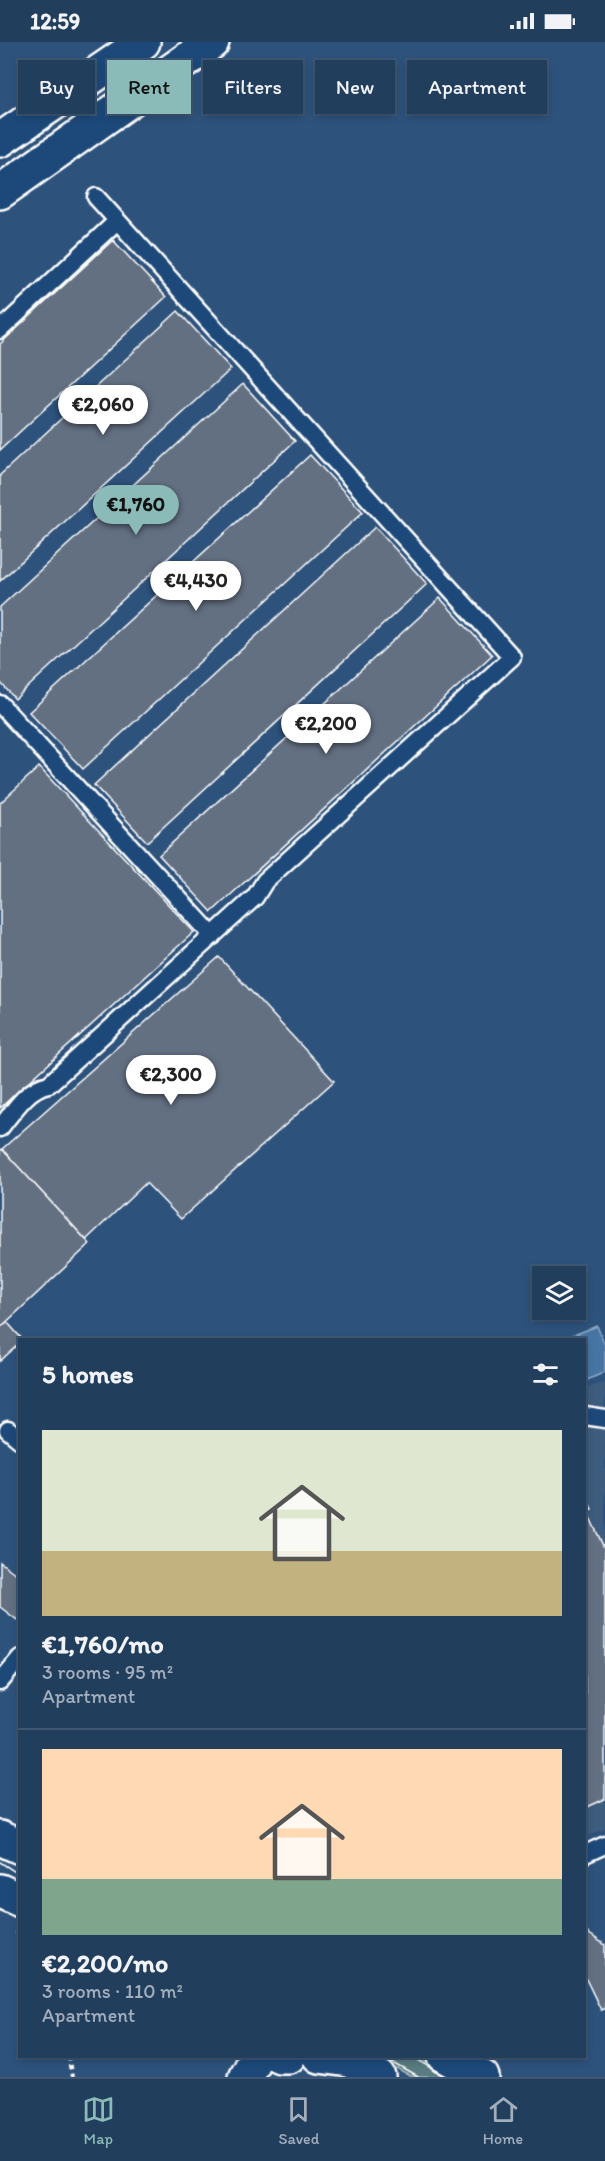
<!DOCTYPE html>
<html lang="en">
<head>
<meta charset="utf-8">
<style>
	body { margin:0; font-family:Itim,sans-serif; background:#2a4563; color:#f1f3f6; height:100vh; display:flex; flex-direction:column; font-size:22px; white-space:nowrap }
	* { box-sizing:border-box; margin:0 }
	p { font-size:20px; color:#a2aebc }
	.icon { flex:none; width:33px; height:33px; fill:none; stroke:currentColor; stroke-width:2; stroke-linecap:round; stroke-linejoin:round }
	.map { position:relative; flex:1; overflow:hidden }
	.panel { position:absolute; left:18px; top:1296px; width:568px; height:720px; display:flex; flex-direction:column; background:#223e5d; border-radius:0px; box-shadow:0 3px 9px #0003,0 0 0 2px #3f5772 }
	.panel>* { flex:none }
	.guide { position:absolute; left:18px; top:18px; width:570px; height:54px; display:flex; gap:12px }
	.tools { position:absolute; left:532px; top:1224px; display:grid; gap:12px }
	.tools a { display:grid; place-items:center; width:54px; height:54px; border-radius:0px; background:#223e5d; box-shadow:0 3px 9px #0003,0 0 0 2px #3f5772; font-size:30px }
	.price { position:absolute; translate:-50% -51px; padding:0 14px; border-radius:21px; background:#fff; color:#222; font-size:20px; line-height:39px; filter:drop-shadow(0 2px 3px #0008) }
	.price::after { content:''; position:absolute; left:50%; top:36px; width:18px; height:14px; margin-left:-9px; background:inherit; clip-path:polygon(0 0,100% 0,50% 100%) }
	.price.on { background:#8bbbb9; color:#111 }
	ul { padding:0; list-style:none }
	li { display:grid; align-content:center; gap:12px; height:318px; padding:0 24px }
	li+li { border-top:2px solid #3f5772 }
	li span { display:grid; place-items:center; height:186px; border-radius:0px; color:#555 }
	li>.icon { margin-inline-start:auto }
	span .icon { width:108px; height:108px; fill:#fffc; stroke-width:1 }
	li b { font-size:26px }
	h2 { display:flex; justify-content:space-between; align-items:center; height:72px; padding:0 24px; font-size:26px }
	.pill { padding:0 21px; border-radius:0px; background:#223e5d; box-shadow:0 3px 9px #0003,0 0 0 2px #3f5772; font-size:21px; line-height:54px }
	.pill.on { background:#8bbbb9; color:#111 }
	.status { display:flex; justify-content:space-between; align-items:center; height:42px; padding:0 30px; background:#223e5d; direction:ltr }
	.status svg { height:16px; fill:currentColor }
	.tab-bar { display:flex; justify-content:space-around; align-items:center; height:84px; border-top:2px solid #3f5772; background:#223e5d; font-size:16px; color:#a2aebc }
	.tab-bar a { display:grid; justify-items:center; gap:3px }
	.tab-bar .on { color:#8bbbb9 }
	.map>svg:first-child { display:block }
	.built { fill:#3d5b7e }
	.green { fill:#587b81; stroke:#acbdc0; stroke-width:1.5 }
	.water { fill:#4775a3; stroke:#91acc8; stroke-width:1.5 }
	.building { fill:#637082; stroke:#fff; stroke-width:1.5 }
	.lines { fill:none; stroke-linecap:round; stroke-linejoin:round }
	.lane-casing { stroke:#fff; stroke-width:21 }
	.street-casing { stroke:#fff; stroke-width:38 }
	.secondary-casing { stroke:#fff; stroke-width:38 }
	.path { stroke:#fff; stroke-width:4; stroke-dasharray:4.5 4.5; stroke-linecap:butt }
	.lane { stroke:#1f4a7a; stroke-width:16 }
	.street { stroke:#1f4a7a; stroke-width:33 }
	.secondary { stroke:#1f4a7a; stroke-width:33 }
	.tram { stroke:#fff; stroke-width:1.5 }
</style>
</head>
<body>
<div class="status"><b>12:59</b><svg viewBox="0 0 49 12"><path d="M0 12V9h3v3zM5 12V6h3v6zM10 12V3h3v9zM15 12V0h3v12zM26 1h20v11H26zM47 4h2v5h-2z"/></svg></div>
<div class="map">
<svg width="605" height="2035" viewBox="0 0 605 2035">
	<rect width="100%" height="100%" fill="#2d527c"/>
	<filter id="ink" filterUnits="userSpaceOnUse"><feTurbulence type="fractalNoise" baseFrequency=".0167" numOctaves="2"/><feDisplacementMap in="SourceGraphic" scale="12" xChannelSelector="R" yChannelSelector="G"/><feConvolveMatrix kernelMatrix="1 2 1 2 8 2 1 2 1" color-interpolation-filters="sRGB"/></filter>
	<g filter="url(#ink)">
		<path class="built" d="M605,1340v447l-20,8v-448z"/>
		<path class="green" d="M375,2015h42l38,20h-43z"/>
		<path class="water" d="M597,1284l8,19v27l-20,9v-41l-22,-1z"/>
		<path class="building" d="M113,198l53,57 -166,153v-106z
			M178,269l53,58 -231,212v-106z
			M243,342l52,57 -280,258 -15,-17v-75z
			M310,413l53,57 -280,257 -54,-57z
			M375,485l52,57 -280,258 -53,-57z
			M440,556l52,57 -280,257 -53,-57z
			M39,725l155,165 -194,176v-305z
			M219,915l115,124 -153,138 -35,-36 -60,57 -84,-91z
			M2,1107l88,95 -90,84v-177z
			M7,1280l16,18h-3v3l-20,18v-33z
			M585,1452l7,15 -5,2 18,39v249l-20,9z
			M0,1520l20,15v39l-3,4 -17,-13z
			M585,1889l20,14v63l-4,2 -16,-33z"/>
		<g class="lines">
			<g class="lane-casing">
				<path id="lane" d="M0,288l117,-109
					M0,662l213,232
					M0,1086c13,-16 27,-40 49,-44l206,-187 10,-16 247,-224 -416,-460
					M585,1374l20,3
					M8,1388l12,10
					M0,1640l20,-24
					M585,1812l20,-9"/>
			</g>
			<g class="street-casing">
				<path id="street" d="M245,2035l11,-21"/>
			</g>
			<g class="secondary-casing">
				<path id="secondary" d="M0,98l143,-98
					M0,150l212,-150
					M0,1796l20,9
					M0,1849l20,9
					M280,2014h9
					M319,2014l30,4 30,17
					M445,2014l37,21"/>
			</g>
			<path class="path" d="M17,1888l3,26
				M68,2014l4,21"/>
			<use href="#lane" class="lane"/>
			<use href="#street" class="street"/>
			<use href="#secondary" class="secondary"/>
			<path class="tram" d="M0,1820l20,13
				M381,2014l37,21
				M411,2014l37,21"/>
		</g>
	</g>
</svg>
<div class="tools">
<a><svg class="icon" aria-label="layers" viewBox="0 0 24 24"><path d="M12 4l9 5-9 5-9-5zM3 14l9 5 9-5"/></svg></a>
</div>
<b class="price" style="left:103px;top:394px">€2,060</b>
<b class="price on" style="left:136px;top:494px">€1,760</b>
<b class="price" style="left:196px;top:570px">€4,430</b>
<b class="price" style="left:326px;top:713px">€2,200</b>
<b class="price" style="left:171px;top:1064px">€2,300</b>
<div class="guide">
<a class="pill">Buy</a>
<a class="pill on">Rent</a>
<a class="pill">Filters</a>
<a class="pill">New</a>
<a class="pill">Apartment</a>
</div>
<section class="panel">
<h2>5 homes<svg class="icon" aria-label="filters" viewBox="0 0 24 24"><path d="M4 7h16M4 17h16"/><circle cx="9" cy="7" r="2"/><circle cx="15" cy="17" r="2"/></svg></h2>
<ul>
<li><span style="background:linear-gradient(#dfe7d0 65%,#c2b280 0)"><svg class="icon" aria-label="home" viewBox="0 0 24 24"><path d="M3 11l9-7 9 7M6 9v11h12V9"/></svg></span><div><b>€1,760/mo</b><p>3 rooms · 95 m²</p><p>Apartment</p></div></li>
<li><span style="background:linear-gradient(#ffd9b3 70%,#7fa58c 0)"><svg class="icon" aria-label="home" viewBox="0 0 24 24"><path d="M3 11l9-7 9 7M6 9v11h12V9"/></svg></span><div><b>€2,200/mo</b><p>3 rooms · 110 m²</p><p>Apartment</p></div></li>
</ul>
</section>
</div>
<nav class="tab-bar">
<a class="on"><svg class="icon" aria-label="map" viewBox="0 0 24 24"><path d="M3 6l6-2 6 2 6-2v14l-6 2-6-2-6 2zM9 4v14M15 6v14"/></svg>Map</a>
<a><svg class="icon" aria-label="saved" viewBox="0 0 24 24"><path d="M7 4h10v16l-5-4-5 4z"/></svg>Saved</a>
<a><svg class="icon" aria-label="home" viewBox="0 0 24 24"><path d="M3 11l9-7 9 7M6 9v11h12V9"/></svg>Home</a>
</nav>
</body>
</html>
